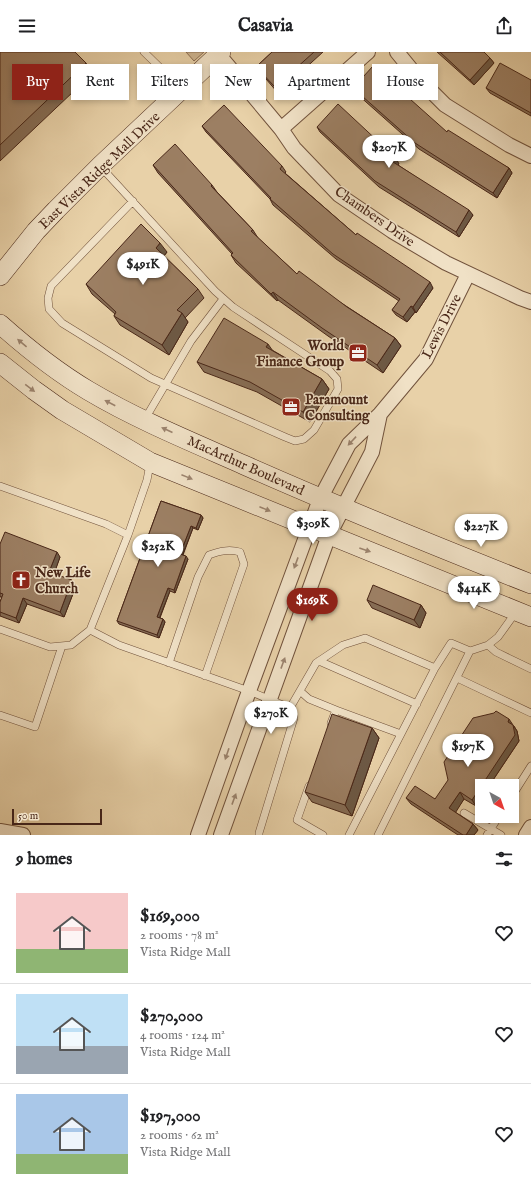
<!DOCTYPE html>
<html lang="en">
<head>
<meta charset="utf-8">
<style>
	body { margin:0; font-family:"IM FELL English",serif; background:#f2f2f2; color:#202124; height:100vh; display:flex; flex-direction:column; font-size:15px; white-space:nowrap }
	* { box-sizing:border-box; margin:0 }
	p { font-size:13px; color:#757577 }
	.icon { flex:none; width:22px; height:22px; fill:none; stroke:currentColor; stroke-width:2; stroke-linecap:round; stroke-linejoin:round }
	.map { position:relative; height:783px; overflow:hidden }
	.panel { display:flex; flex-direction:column; background:#fff; flex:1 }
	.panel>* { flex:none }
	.hud { position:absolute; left:12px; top:12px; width:507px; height:36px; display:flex; gap:8px }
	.needle { width:26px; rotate:140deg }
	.controls { position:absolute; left:475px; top:727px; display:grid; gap:8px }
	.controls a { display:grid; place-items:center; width:44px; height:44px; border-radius:0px; background:#fff; box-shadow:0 2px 6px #0003; font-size:20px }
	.scale { position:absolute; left:12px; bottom:10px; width:90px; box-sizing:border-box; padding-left:4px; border:2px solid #492718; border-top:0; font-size:11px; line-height:14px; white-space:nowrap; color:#492718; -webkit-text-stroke:3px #f0e1c6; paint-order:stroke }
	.price { position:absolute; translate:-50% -34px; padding:0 9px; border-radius:14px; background:#fff; color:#222; font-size:13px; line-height:26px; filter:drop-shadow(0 1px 2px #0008) }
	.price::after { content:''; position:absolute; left:50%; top:24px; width:12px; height:9px; margin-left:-6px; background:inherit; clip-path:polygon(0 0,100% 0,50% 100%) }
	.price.current { background:#8f2418; color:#fff }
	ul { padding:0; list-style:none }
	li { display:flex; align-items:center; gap:12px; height:100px; padding:0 16px }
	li+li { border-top:1px solid #e0e0e0 }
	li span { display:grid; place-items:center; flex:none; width:112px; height:80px; border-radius:0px; color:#555 }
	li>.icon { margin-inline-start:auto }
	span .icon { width:48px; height:48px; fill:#fffc; stroke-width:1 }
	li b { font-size:17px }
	h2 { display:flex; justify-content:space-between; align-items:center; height:48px; padding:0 16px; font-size:17px }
	.tag { padding:0 14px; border-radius:0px; background:#fff; box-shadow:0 2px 6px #0003; font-size:14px; line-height:36px }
	.tag.current { background:#8f2418; color:#fff }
	header { display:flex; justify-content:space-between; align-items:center; height:52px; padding:0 16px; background:#fff; font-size:18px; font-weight:700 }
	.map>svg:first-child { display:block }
	.green { fill:#cdb490; stroke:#8b6e54 }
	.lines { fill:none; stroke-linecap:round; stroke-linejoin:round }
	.service-casing { stroke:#71523c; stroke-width:8 }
	.minor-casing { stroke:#71523c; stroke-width:16 }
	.secondary-casing { stroke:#492718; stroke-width:20 }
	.service { stroke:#f0e1c6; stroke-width:7 }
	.minor { stroke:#f0e1c6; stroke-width:14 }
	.secondary { stroke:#f0e1c6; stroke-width:19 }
	.wall { fill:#866d55; stroke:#492718 }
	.shaded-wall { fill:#6d5945; stroke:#492718 }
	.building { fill:#9c7f63; stroke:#492718 }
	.oneway { fill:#9c846f }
	.labels { text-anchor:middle; stroke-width:3; stroke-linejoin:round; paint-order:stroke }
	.street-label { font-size:14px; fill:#492718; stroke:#f0e1c6 }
	.poi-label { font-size:14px; font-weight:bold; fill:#492718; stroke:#f0e1c6; text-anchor:start }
</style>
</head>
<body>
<header><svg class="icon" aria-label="menu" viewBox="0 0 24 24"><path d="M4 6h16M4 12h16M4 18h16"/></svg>Casavia<svg class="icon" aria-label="share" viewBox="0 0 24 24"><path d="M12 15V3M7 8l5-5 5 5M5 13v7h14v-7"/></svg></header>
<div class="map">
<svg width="531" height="783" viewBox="0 0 531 783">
	<rect width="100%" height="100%" fill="#e8d1a8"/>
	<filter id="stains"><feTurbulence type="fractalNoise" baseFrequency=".005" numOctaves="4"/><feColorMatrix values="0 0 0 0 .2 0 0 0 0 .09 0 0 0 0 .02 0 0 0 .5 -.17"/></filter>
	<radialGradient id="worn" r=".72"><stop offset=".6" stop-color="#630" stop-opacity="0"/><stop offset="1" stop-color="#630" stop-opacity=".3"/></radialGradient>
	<path class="green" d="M186,0h18l-10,9z"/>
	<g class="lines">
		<g class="service-casing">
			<path id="service" d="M144,0l37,36
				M100,114l115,125 18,16 97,64 7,8 1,10 -24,41 -10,9 -9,2 -10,-4 -134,-59 -89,-55 -13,-14 -1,-11 3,-12 82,-85
				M145,367l46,-78 32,-42
				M0,434l106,38 22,11
				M0,577l50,18 21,-2 19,-15 38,-95 19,-55 3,-16
				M90,578l29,15 130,46 41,17 4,10 -35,115v2
				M488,593l8,7 35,17
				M319,609l98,43
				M169,611l29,-86 11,-22c11,-4 20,-6 31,-3l4,12 -39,112
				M457,626l74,35
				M300,639l9,8 27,11 65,24
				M290,656l26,-45 27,-18 22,-7 70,30
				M0,663l35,12 27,-81
				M331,671l5,-13
				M309,734l-12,34 26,15
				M512,744l19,-30
				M464,761l37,22
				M349,783l86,-167 16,-25 19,8
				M378,783l92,-184 18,-6 10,-8 18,-25
				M487,783l12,-19"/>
		</g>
		<g class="minor-casing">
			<path id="minor" d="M397,0l22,27 26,26 64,40 22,11
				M219,3l62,74 13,19 45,47 53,36 54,32 74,35 11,4
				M281,77l87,-77
				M0,779l23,4
				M198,783l51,-144 71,-192 29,-55 31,-30 46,-55 42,-85
				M221,783l108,-300 43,-83 8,-38
				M526,783l5,-8"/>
		</g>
		<g class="secondary-casing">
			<path id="secondary" d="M0,224l36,-45 20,-21 44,-44 121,-114
				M0,272c28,25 57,48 89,67 49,29 103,51 155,74 95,42 191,81 287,119
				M0,311l34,27 28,20 88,52 381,155"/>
		</g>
		<use href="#service" class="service"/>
		<use href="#minor" class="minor"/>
		<use href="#secondary" class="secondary"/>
	</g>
	<path class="wall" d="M0,0l86,11 7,10 -93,88z
		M272,0h51l-45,41 -18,-21 -4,-5z
		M437,0h47l6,6 4,5 -20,22z
		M531,28v36l-41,-23 -4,-5z
		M353,36l156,80 3,5 -15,25 -78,-49 -62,-55z
		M202,74l80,40 4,6 -1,1 71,62 77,53 -17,25 -1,-1 -8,10 -11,-7 -4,-5 7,-9 -63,-42 -63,-54 -3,-6 -64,-67z
		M317,75l82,37 -1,1 75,50 -14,22 -80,-50 -59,-55z
		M153,113l59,20 5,7 36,38 5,8 39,36 98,64 6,8 -18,27 -55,-37 -50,-36 -1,1 -41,-38 -5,-8 1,-1 -74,-81z
		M167,200l-3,4 34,33 6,9 -19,20 3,4 -19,33 -49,-30 -6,-9 1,-2 -23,-20 -6,-10z
		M272,298l50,29 7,10 -19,33 -53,-30 -53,-20 -7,-10z
		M161,449l40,14 2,3 -5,12 -5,-2 -10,27 5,4 -13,34 -5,-2 -10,27 3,1 2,3 -6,16 -40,-14 -2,-3z
		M0,492l60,13 -6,16 22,13 -12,31 -37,-13 -8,19 -19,-7v-14l2,-5h-2z
		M367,548l54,5 5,8 -6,15 -48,-20z
		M514,674l3,5 2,10 -30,45h-7l-6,20 -12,-7 -9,13 18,12 5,6 -4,5h-16l-47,-31 -5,-6 29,1z
		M372,676l7,10 -27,78 -40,-14 -7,-10z"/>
	<path class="shaded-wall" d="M490,6l4,5 -20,22 -4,-5z
		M396,106l3,6 -3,3 -3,-5z
		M509,116l3,5 -15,25 -4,-5z
		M469,158l4,5 -14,22 -3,-5z
		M160,191l7,9 -4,5 -7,-9z
		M430,230l3,6 -17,25 -3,-6z
		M273,240l5,8 -1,1 -6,-7z
		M411,254l4,6 -8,10 -4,-5z
		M182,261l6,9 -19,33 -7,-10z
		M395,286l6,8 -18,27 -6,-8z
		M268,292l7,10 -9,-7z
		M322,327l7,10 -19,33 -7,-10z
		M201,463l2,3 -5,12 -2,-2z
		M191,474l2,2 -11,28 -2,-2z
		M57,500l3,5 -7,20 -4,-5z
		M186,504l2,3 -13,34 -1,-3z
		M72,528l4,6 -12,31 -4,-5z
		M168,536l2,3 -11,28 -2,-2z
		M23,546l4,6 -8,19 -3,-5z
		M421,553l5,8 -6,15 -6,-8z
		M163,567l2,3 -6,16 -2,-3z
		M509,667l8,12 2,10 -30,45h-7v11l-6,9 -4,-6z
		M372,676l7,10 -27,78 -7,-11z
		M460,740l4,7 -10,16 -5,-7z
		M473,772l5,6 -4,5h-8z"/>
	<path class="building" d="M0,0h75l11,11 -86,82z
		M272,0h42l-39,35 -19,-20z
		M440,0h44l6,6 -20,22z
		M500,11l31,17v33l-45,-25z
		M373,14l74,66 1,-2 61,38 -16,25 -78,-50 -62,-55z
		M338,52l58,54 -3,4 76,48 -13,22 -81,-51 -58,-54z
		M224,53l58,61 -2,3 76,66 1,-2 73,49 -17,25 -2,-1 -8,11 -11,-7 8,-11 -67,-45 -63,-55 1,-1 -69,-72z
		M175,92l37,41 -1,1 42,44 -2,1 46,43 2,-3 48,36 48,31 -18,27 -55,-37 -49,-36 -2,2 -40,-39 2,-2 -80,-88z
		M141,172l19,19 -4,5 42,41 -21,21 5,3 -20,32 -48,-29 2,-4 -30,-28z
		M224,266l44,26 -2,3 56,32 -19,33 -53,-30 -53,-20z
		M161,449l40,14 -5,13 -5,-2 -11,28 6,2 -12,34 -6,-2 -11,29 6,2 -6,16 -40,-14z
		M5,480l52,20 -8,20 23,8 -12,32 -37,-14 -7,20 -16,-6v-10l3,-8 -3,-1v-49z
		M373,533l48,20 -7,15 -47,-20z
		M496,659l13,8 -1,3 5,3 2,10 -43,65 -12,-8 -11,16 24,16 -7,11h-3l-57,-37 9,-12 20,13 13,-19 -4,-18 29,-44 21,-5z
		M332,662l40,14 -27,77 -40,-13z"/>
	<defs><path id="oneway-solid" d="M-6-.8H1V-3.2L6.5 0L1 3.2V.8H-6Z"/></defs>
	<g class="oneway">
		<use href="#oneway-solid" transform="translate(22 291) rotate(-140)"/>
		<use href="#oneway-solid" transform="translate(30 336) rotate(37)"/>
		<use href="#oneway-solid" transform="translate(110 351) rotate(-152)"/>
		<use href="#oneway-solid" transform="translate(167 378) rotate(-156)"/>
		<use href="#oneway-solid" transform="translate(352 389) rotate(133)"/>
		<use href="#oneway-solid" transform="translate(187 425) rotate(22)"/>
		<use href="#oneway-solid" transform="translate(265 457) rotate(22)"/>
		<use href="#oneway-solid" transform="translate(365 498) rotate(19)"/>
		<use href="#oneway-solid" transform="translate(296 511) rotate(110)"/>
		<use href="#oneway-solid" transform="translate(283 611) rotate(-70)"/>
		<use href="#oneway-solid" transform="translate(227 702) rotate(109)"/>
		<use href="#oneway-solid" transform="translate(234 747) rotate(-70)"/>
	</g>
	<defs>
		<g id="office-square" transform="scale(1)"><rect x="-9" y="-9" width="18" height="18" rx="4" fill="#8f2418" stroke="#f0e1c6"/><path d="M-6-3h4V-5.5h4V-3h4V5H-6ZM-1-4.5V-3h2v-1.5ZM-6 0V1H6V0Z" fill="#fff"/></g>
		<g id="church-square" transform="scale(1)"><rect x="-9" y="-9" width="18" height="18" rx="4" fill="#8f2418" stroke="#f0e1c6"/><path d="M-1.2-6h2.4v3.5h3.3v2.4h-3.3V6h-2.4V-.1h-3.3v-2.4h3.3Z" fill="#fff"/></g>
	</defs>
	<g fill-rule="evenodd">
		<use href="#office-square" x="358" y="301"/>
		<use href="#office-square" x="291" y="355"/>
		<use href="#church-square" x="21" y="528"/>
	</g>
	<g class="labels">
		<g class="street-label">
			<text transform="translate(99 118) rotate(-44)" y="5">East Vista Ridge Mall Drive</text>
			<text transform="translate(375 164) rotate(35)" y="5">Chambers Drive</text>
			<text transform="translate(441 274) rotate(-63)" y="5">Lewis Drive</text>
			<text transform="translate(246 413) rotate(24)" y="5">MacArthur Boulevard</text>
		</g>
		<g class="poi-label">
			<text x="344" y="298" text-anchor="end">World<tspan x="344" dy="16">Finance Group</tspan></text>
			<text x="305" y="352">Paramount<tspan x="305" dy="16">Consulting</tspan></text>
			<text x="35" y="525">New Life<tspan x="35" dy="16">Church</tspan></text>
		</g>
	</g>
	<rect width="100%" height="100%" filter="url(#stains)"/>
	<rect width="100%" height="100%" fill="url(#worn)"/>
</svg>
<div class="controls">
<a><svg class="needle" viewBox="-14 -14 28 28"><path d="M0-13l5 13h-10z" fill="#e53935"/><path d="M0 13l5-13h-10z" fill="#757577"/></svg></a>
</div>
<div class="scale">50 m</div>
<b class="price" style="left:389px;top:117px">$207K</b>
<b class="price" style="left:143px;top:234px">$491K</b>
<b class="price" style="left:313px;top:493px">$309K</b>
<b class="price" style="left:481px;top:496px">$227K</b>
<b class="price" style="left:158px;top:516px">$252K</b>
<b class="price" style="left:474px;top:558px">$414K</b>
<b class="price current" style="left:312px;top:570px">$169K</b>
<b class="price" style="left:271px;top:683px">$270K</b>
<b class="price" style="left:468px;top:716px">$197K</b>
<div class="hud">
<a class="tag current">Buy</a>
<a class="tag">Rent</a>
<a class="tag">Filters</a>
<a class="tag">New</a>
<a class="tag">Apartment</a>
<a class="tag">House</a>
</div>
</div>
<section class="panel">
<h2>9 homes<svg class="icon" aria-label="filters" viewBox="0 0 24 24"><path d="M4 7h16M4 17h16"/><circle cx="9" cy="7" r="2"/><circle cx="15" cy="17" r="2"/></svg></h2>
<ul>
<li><span style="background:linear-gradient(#f6c9c9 70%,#8fb573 0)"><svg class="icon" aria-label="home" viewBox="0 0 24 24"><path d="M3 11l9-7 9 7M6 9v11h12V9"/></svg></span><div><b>$169,000</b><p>2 rooms · 78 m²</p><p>Vista Ridge Mall</p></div><svg class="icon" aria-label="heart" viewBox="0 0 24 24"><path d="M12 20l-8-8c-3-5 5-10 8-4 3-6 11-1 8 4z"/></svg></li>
<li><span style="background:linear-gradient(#bfe0f5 65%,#9aa5b1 0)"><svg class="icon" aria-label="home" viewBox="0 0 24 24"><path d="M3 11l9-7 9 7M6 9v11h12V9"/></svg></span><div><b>$270,000</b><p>4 rooms · 124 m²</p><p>Vista Ridge Mall</p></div><svg class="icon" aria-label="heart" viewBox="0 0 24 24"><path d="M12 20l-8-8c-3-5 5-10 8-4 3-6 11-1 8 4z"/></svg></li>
<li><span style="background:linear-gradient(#a9c7e8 75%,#8fb573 0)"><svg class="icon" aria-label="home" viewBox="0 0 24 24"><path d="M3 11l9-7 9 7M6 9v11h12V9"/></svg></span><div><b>$197,000</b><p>2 rooms · 62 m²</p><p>Vista Ridge Mall</p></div><svg class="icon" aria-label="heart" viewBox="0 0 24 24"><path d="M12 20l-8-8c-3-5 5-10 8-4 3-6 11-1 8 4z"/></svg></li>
</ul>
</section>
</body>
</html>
